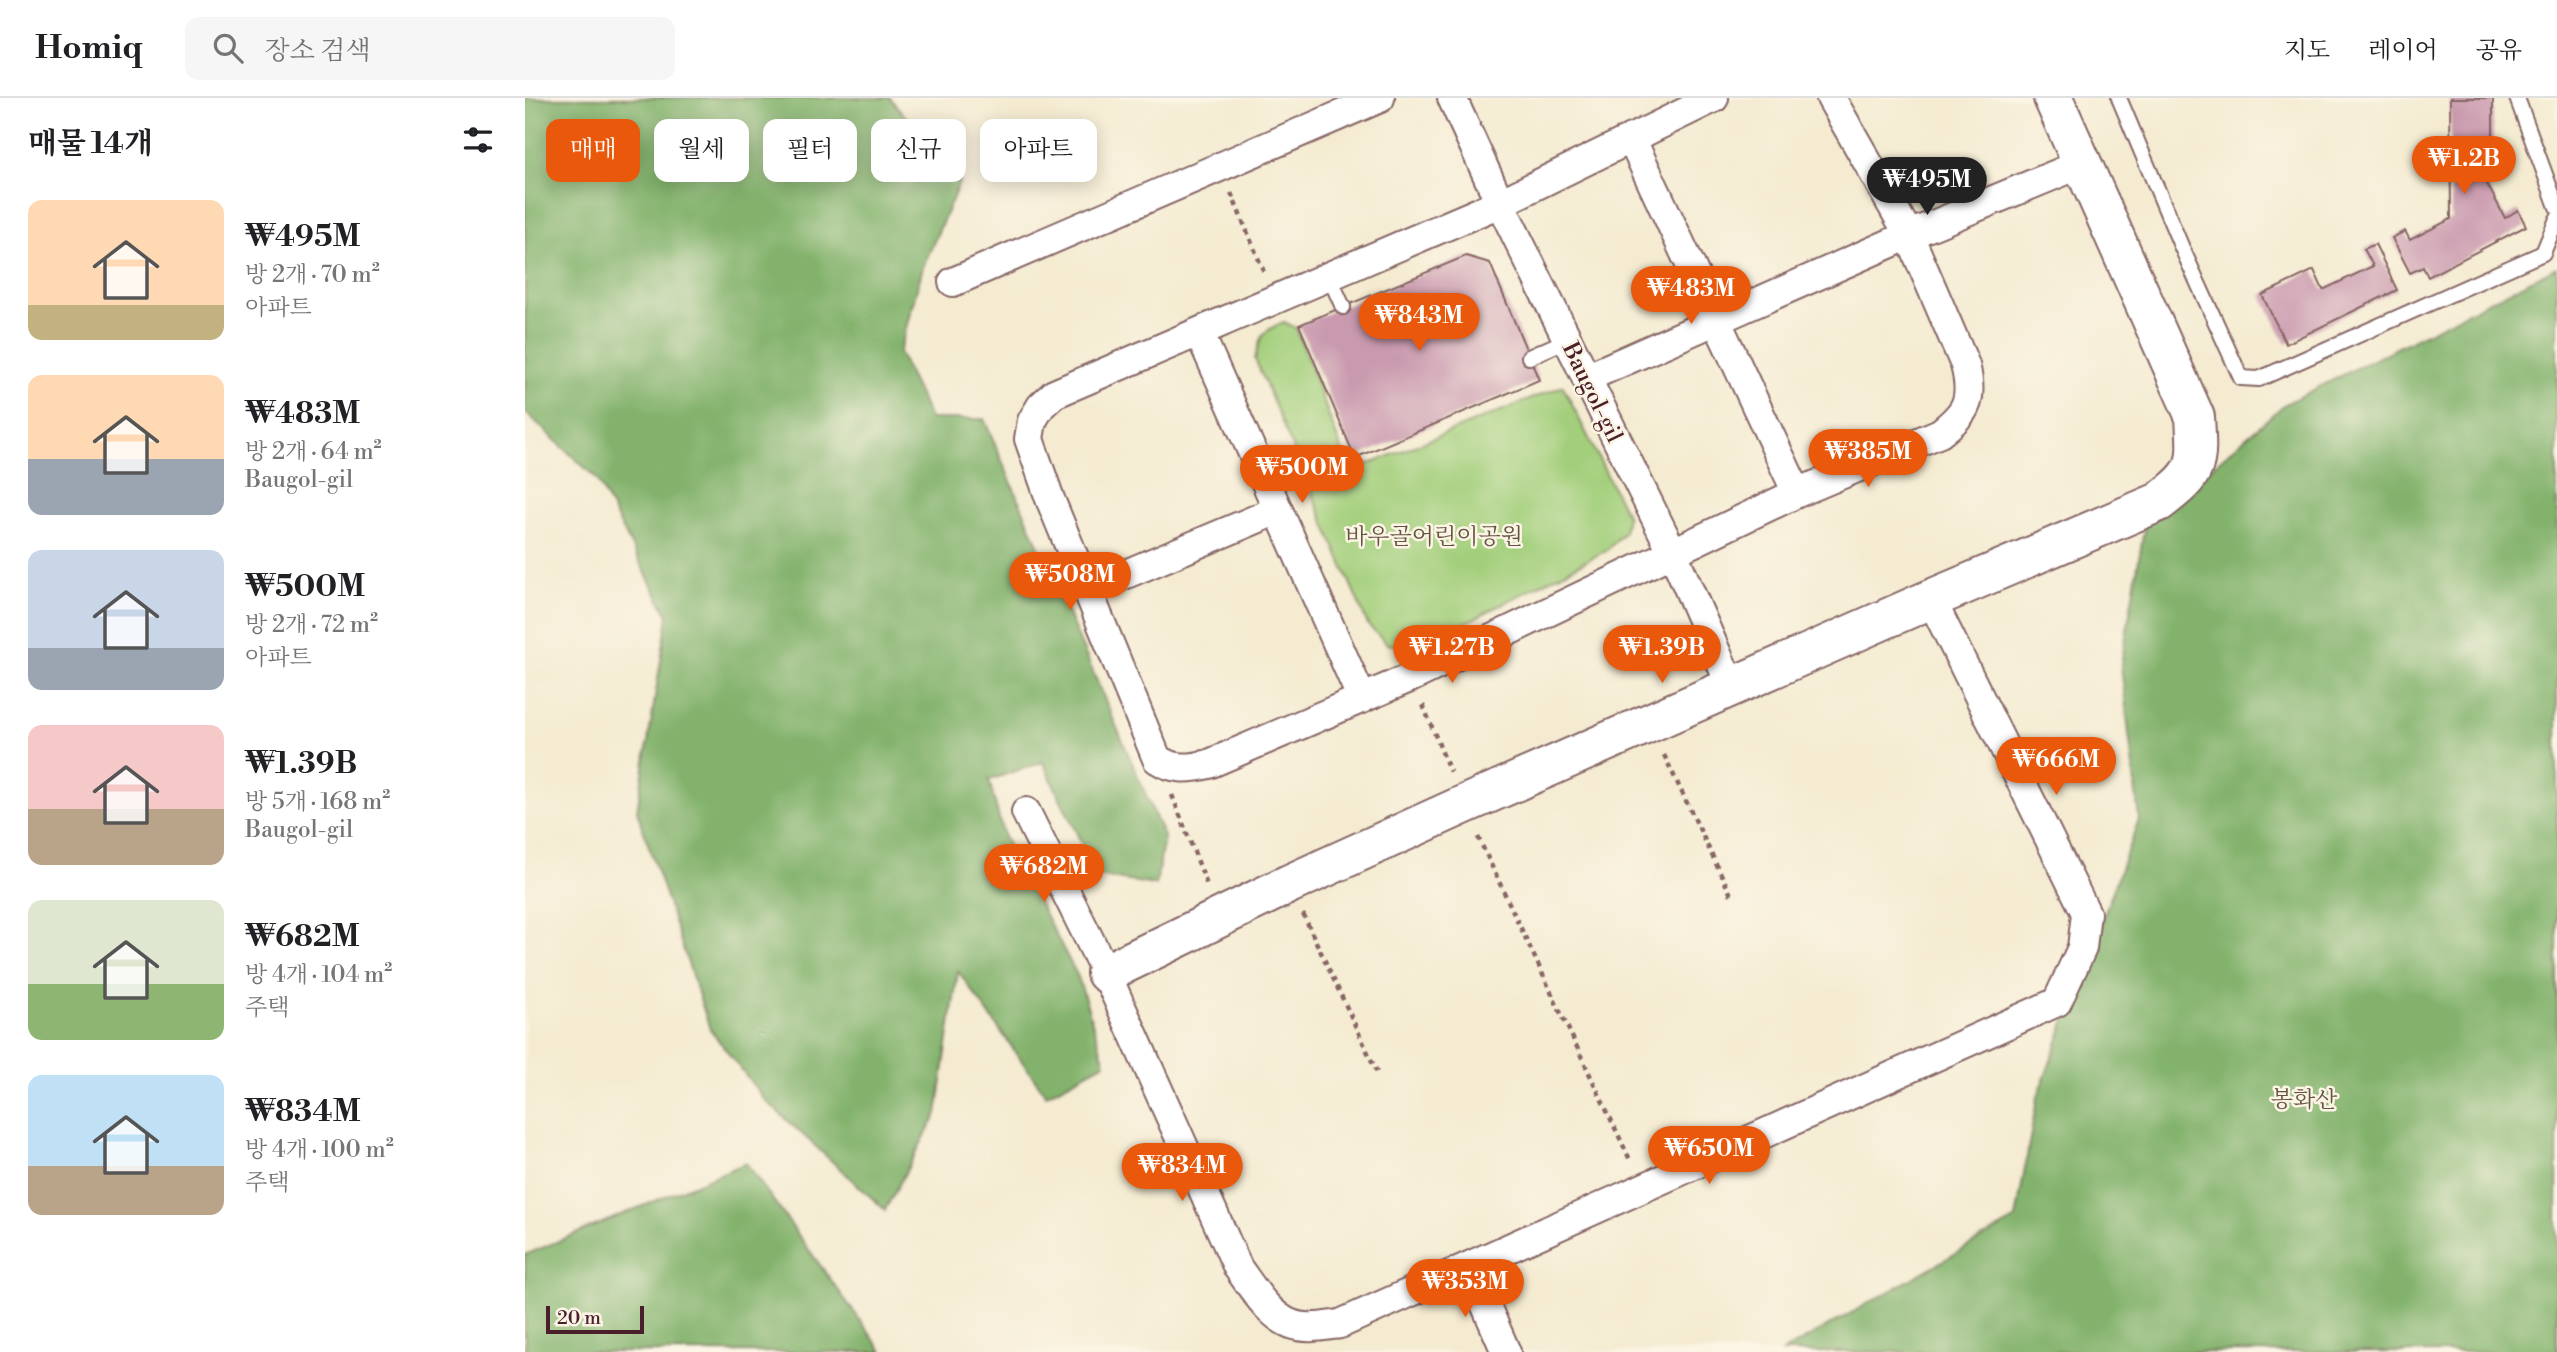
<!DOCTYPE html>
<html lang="ko">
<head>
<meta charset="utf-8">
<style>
	body { margin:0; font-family:"Libre Bodoni","Noto Serif KR",serif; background:#f6f6f6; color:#202124; height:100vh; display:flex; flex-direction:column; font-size:26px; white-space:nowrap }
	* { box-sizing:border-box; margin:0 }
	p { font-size:23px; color:#757577 }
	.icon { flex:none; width:38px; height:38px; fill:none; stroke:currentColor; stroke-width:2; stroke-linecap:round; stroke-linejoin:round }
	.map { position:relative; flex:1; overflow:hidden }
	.details { display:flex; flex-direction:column; background:#fff; width:525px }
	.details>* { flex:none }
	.banner { position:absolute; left:21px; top:21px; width:665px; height:63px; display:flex; gap:14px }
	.scale { position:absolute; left:21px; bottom:18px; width:98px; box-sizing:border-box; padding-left:7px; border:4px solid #4a1f2b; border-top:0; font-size:19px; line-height:24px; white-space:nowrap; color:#4a1f2b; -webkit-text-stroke:5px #fcf5e5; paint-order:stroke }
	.price { position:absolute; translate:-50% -60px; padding:0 16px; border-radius:24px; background:#ea580c; color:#fff; font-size:23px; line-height:46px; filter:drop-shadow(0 2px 4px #0008) }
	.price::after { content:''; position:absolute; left:50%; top:42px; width:21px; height:16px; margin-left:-10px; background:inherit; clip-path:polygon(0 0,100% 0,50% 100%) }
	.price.selected { background:#222; color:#fff }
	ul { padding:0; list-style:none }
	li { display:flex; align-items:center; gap:21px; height:175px; padding:0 28px }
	li span { display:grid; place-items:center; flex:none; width:196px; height:140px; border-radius:14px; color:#555 }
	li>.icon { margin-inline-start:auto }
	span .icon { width:84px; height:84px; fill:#fffc; stroke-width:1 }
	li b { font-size:30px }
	h2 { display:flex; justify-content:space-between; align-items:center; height:84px; padding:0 28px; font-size:30px }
	.chip { padding:0 24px; border-radius:14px; background:#fff; box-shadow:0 4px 18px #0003; font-size:24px; line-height:63px }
	.chip.selected { background:#ea580c; color:#fff }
	header { display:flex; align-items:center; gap:42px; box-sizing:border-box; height:98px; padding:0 35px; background:#fff; border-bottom:2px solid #e0e0e0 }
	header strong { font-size:33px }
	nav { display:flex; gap:38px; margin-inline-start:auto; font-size:24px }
	.search { width:490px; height:63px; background:#f6f6f6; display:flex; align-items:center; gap:18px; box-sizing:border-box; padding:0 24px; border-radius:14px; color:#757577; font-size:26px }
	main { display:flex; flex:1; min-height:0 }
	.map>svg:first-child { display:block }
	.green { fill:#a3cf7c; stroke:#767754; stroke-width:2 }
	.forest { fill:#82b26c; stroke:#66684c; stroke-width:2 }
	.building { fill:#c999ae }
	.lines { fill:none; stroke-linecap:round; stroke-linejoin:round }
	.lane-casing { stroke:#866665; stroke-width:18 }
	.street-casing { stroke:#866665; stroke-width:32 }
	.secondary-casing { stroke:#866665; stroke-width:42 }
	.path { stroke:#866665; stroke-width:4.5; stroke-dasharray:5 5; stroke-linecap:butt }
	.lane { stroke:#fff; stroke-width:14 }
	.street { stroke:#fff; stroke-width:28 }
	.secondary { stroke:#fff; stroke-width:38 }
	.labels { text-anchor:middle; stroke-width:5; stroke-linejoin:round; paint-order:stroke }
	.street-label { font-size:23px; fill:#4a1f2b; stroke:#fcf5e5 }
	.park-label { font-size:23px; fill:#655443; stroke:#fcf5e5 }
</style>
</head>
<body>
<header>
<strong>Homiq</strong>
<div class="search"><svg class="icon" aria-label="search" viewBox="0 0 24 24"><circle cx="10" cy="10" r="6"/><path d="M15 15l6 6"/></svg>장소 검색</div>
<nav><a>지도</a><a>레이어</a><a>공유</a></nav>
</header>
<main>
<section class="details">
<h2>매물 14개<svg class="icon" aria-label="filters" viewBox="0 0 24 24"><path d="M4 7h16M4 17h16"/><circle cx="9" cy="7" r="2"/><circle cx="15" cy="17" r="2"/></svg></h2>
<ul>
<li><span style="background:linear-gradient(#ffd9b3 75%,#c2b280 0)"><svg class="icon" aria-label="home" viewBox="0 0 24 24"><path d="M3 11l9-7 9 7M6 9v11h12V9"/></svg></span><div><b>₩495M</b><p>방 2개 · 70 m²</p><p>아파트</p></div></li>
<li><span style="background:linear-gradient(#ffd9b3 60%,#9aa5b1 0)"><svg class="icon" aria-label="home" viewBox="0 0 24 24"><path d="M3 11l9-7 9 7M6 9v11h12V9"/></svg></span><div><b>₩483M</b><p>방 2개 · 64 m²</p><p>Baugol-gil</p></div></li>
<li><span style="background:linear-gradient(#c9d6e8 70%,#9aa5b1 0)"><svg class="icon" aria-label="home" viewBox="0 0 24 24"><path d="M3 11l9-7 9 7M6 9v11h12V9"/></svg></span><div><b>₩500M</b><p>방 2개 · 72 m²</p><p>아파트</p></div></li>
<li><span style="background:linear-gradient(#f6c9c9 60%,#b9a48a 0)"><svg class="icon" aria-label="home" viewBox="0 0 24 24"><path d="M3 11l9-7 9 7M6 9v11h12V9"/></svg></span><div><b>₩1.39B</b><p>방 5개 · 168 m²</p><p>Baugol-gil</p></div></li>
<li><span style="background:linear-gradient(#dfe7d0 60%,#8fb573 0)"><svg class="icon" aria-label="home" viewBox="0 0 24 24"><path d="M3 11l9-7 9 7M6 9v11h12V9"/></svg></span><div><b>₩682M</b><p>방 4개 · 104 m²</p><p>주택</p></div></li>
<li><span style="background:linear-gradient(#bfe0f5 65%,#b9a48a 0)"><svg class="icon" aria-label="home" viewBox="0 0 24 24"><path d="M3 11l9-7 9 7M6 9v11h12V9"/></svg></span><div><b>₩834M</b><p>방 4개 · 100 m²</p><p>주택</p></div></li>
</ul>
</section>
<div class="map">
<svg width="2032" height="1254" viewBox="0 0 2032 1254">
	<rect width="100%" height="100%" fill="#fcf5e5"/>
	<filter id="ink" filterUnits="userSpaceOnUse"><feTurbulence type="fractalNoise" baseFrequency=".0143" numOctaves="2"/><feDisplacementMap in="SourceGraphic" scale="14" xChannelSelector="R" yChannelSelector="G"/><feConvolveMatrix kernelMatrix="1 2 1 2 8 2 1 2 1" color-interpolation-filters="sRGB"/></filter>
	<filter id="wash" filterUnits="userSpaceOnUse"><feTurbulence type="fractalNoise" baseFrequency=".00686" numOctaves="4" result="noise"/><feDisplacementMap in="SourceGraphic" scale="28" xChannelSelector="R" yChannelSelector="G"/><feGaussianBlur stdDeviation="1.57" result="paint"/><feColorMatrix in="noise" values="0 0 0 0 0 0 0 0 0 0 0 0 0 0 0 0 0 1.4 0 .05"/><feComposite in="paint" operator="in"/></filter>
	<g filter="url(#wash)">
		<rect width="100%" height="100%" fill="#f4ebd1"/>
		<path class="green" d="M759,224l12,6 54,144 213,-86 64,130 -3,16 -17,18 -192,99 -28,-5 -19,-19 -113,-266c5,-24 7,-28 29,-37z"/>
		<path class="forest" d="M0,0h365l70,83 -37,86 -24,86 31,66h54l180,418 -8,48 -59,-9 -54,-114 -54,18 15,57 74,140 27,86 -59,32 -88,-124 -21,143 -52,96 -121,-111 -54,-70 -73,-218 31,-195 -72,-138 -71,-66z
			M2032,169v1085h-774l233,-133 21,-120 102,-280 -18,-154 24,-141 140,-120z
			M221,1065l137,189h-358v-97z"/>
		<g id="blocks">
			<path class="building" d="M1925,0h43v80l-7,4 19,36 13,-8 8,16 -98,51 -5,-10 -13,6 -18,-35 13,-7 5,9 41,-21z
				M1850,146l22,46 -111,54 -24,-49 52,-25 9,20 50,-24 -9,-17z
				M941,158l24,7 49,117 -184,78 -56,-133z"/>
		</g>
	</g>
	<g filter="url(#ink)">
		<use href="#blocks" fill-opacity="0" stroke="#866665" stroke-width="2"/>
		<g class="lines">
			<g class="lane-casing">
				<path id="lane" d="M1594,0l63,150 59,130 18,1 284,-126 14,-34
					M1992,0l40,109
					M804,178l14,31
					M1004,259l38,-17"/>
			</g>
			<g class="street-casing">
				<path id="street" d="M927,0l48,105 173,350 58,133
					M1189,0l-214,105 -446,191 -13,12 -9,15 -3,18 21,60 107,260c17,11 32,10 52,5l203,-87 385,-184 143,-60c27,-21 34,-33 25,-68l-56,-130 -78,-137
					M1106,40l166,355
					M428,184l427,-184
					M674,234l163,367
					M1061,280l323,-143 172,-71
					M563,492l190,-80
					M501,714l80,161 132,295c14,19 30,47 53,56 15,6 33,2 49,0l717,-322 25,-54 4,-35 -155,-314
					M944,1169l37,85"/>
			</g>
			<g class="secondary-casing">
				<path id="secondary" d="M581,875l183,-89 174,-79 468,-206 228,-97c40,-30 39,-36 36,-85l-142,-319"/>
			</g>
			<path class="path" d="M706,95l33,79
				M898,607l27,67
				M1139,657l69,144
				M647,697l35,90
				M953,739l153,325
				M778,816l74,158"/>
			<use href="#lane" class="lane"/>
			<use href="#street" class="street"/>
			<use href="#secondary" class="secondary"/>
		</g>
	</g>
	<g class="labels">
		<g class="street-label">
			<text transform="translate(1068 294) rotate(64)" y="8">Baugol-gil</text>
		</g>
		<g class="park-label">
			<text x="909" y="446">바우골어린이공원</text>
			<text x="1779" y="1009">봉화산</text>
		</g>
	</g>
</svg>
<div class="scale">20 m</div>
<b class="price" style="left:1939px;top:98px">₩1.2B</b>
<b class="price selected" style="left:1402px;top:119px">₩495M</b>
<b class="price" style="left:1166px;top:228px">₩483M</b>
<b class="price" style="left:894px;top:255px">₩843M</b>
<b class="price" style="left:1343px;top:391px">₩385M</b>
<b class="price" style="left:777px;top:407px">₩500M</b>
<b class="price" style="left:545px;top:514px">₩508M</b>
<b class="price" style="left:927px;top:587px">₩1.27B</b>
<b class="price" style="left:1137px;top:587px">₩1.39B</b>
<b class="price" style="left:1531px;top:699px">₩666M</b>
<b class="price" style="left:519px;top:806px">₩682M</b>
<b class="price" style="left:1184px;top:1088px">₩650M</b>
<b class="price" style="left:657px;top:1105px">₩834M</b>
<b class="price" style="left:940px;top:1221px">₩353M</b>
<div class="banner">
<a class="chip selected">매매</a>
<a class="chip">월세</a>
<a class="chip">필터</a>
<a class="chip">신규</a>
<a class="chip">아파트</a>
</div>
</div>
</main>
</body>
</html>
